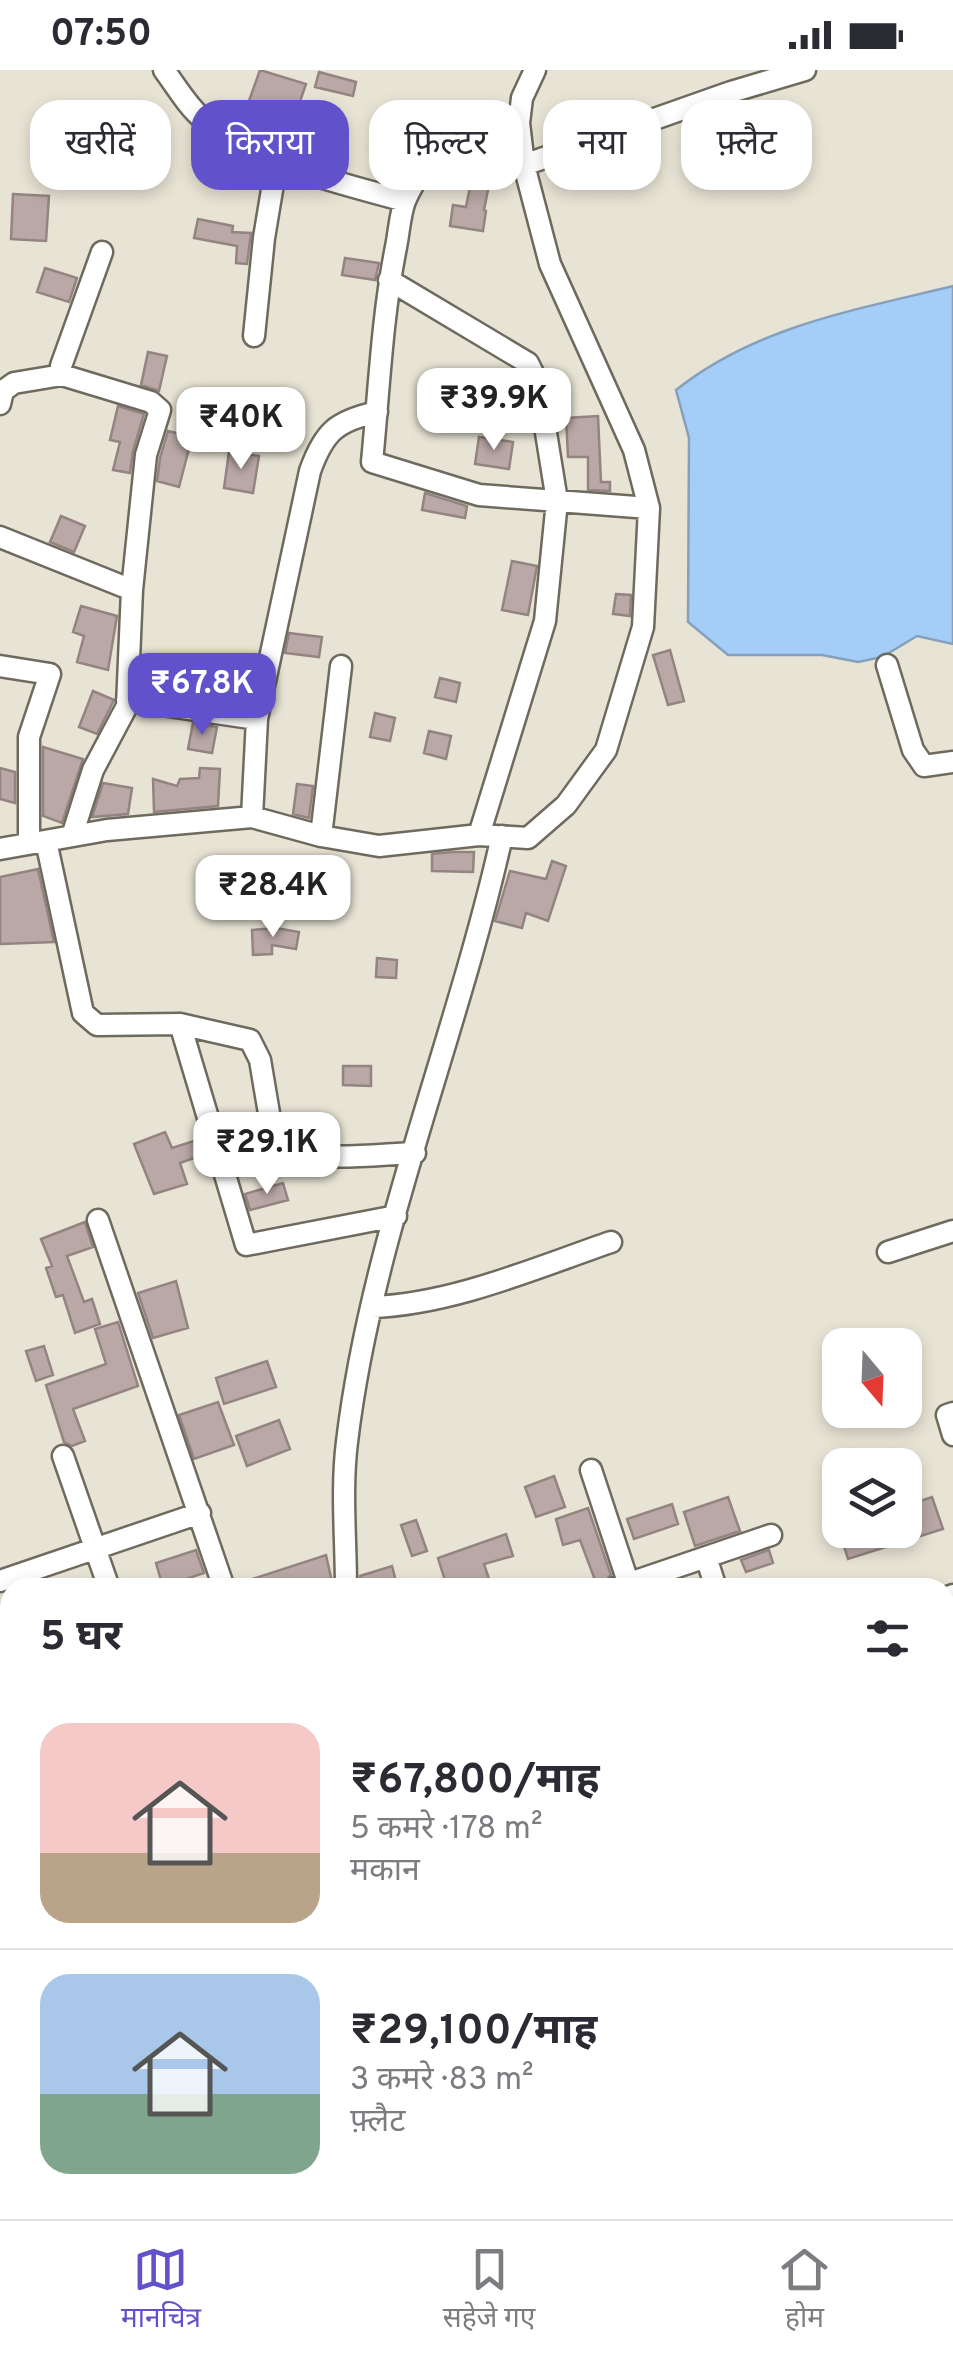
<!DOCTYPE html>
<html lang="hi">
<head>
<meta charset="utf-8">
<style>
	body { margin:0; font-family:Overpass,"Noto Sans Devanagari",sans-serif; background:#f7f7f7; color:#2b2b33; height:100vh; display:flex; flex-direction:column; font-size:38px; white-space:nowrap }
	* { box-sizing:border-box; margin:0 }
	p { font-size:32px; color:#7c7c81 }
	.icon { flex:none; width:55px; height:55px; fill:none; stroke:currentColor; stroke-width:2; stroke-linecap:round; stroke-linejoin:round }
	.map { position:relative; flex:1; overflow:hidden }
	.details { position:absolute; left:0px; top:1508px; width:955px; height:642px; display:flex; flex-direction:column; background:#fff; border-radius:30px 30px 0 0; box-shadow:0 5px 15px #0003 }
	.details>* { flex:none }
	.hud { position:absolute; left:30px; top:30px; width:895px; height:90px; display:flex; gap:20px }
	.needle { width:65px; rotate:161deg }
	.controls { position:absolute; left:822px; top:1258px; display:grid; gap:20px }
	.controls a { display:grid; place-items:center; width:100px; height:100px; border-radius:20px; background:#fff; box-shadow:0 5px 15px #0003; font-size:50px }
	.price { position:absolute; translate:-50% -85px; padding:0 22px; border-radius:20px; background:#fff; color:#222; font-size:32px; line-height:65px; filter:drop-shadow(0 2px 5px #0008) }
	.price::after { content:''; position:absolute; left:50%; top:60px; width:30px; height:22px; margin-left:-15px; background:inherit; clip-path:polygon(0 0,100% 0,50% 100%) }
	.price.active { background:#6151ca; color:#fff }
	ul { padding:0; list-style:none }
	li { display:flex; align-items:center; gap:30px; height:250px; padding:0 40px }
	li+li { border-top:2px solid #e1e1e2 }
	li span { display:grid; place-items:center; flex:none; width:280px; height:200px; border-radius:30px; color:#555 }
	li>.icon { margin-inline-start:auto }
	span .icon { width:120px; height:120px; fill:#fffc; stroke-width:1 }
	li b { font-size:42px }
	h2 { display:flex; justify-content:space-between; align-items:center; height:120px; padding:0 40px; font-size:42px }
	.tag { padding:0 35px; border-radius:30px; background:#fff; box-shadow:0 5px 15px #0003; font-size:35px; line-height:90px }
	.tag.active { background:#6151ca; color:#fff }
	.status { display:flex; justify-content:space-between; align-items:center; height:70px; padding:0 50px; background:#fff; direction:ltr }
	.status svg { height:28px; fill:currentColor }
	.menu { display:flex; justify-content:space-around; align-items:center; height:140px; border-top:2px solid #e1e1e2; background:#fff; font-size:28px; color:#7c7c81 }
	.menu a { display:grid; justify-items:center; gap:5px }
	.menu .active { color:#6151ca }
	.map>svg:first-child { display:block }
	.water { fill:#a4cdf8; stroke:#84a0bd; stroke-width:2.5 }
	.building { fill:#b9a8a5; stroke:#948481; stroke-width:2.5 }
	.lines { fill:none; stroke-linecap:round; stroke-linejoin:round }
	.minor-casing { stroke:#6e6a5e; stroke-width:25 }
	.minor { stroke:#fff; stroke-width:20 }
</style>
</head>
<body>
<div class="status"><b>07:50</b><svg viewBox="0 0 49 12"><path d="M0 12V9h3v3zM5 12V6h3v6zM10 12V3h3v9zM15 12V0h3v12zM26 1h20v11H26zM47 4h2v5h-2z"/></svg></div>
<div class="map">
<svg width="953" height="2149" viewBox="0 0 953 2149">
	<rect width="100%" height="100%" fill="#e8e4d5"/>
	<path class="water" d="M953,216v358l-36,-8 -35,21 -24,5 -36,-7h-94l-40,-33 1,-184 -13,-48c80,-64 180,-80 277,-104z"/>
	<path class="building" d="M260,0l46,14 -20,58 -46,-16z
		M319,2l37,10 -3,14 -38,-9z
		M478,77l18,3 -12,60 2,1 -3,20 -33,-5 3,-21 13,2z
		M13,124l36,2 -3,45 -35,-2z
		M198,149l35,7 -1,6 19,1 -4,31 -11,-1 1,-17 -43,-8z
		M345,188l34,5 -4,17 -33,-5z
		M45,198l32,10 -8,24 -32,-10z
		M148,282l19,4 -8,35 -18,-6z
		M118,336l26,8 -11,37 -3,22 -17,-3 7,-28 -10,-2z
		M598,346l3,66h9v9l-22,-1v-33h-20l-2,-39z
		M202,349l34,8 -5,20 -34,-8z
		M168,361l24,6 -13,50 -22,-6 3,-23z
		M479,367l34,5 -4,27 -34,-5z
		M229,382l30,4 -6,37 -29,-5z
		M425,423l42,13 -2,12 -43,-8z
		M61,446l24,10 -11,26 -24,-10z
		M512,491l25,5 -9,49 -26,-5z
		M616,524l15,1 -1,21 -17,-2z
		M81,536l36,10 -9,54 -31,-8 7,-26 -11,-4z
		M289,563l33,4 -3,20 -34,-4z
		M670,580l14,51 -16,4 -15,-50z
		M440,608l20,5 -4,19 -21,-5z
		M93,621l21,9 -17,34 -18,-7z
		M375,643l20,5 -5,23 -20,-4z
		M193,653l24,4 -5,26 -24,-4z
		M429,661l22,5 -5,23 -22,-6z
		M43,677l40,12 -21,64 -19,-7z
		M0,698l15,4v31l-15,-4z
		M200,698l20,1 -2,37 -64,6 -1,-33 24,7 3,-7 19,-1z
		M103,713l29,5 -4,26 -36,3z
		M297,714l16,2 -4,32 -16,-4z
		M453,782h21l-1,20 -41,-1v-17z
		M552,791l14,5 -18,55 -22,-8 -4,15 -27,-7 15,-50 36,8z
		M38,799l16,73 -54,2v-67z
		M208,803l24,4 -3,18 -24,-4z
		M276,858l23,4 -3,17 -24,-4v9l-19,1 -1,-25z
		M377,888l20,2 -1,18 -20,-1z
		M343,996h28v20l-28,-1z
		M165,1062l7,16 28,-9 5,15 -25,9 7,21 -33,10 -20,-50z
		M283,1113l5,17 -38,10 -5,-16z
		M85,1152l8,25 -26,9 17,46 8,-3 8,25 -25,9 -12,-38 -7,2 -10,-29 6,-2 -11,-27z
		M176,1211l12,47 -35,10 -15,-45z
		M118,1252l20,64 -65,23 12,32 -13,5 -8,-4 -18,-57 60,-21 -11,-35z
		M44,1276l9,29 -17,6 -10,-30z
		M267,1291l9,26 -52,17 -8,-26z
		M218,1332l16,43 -40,14 -15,-44z
		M279,1350l11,29 -43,17 -11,-30z
		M554,1406l11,31 -29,10 -11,-30z
		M728,1427l12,34 -45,15 -11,-34z
		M932,1427l11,32 -95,30 -7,-22 21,-7h43v-24z
		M672,1434l6,20 -44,15 -7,-20z
		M588,1438l23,67 -13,13 -18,-48 -17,5 -7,-26z
		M416,1450l11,31 -15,5 -11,-31z
		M506,1464l7,22 -29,8 8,24h-21l-2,-8 -22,7 -9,-29z
		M196,1480l8,23 -41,14 -7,-24z
		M769,1480l4,13 -27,9 -5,-12z
		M326,1485l6,27 -17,6h-78v-4z
		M392,1496l5,19 -37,3v-12z"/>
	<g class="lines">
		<g class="minor-casing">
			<path id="minor" d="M164,0c12,16 24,37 39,49 56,47 134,63 202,82
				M519,53c-51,1 -94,30 -114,78 -5,13 -6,31 -9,46 -14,70 -17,144 -24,215l107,33 170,13
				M524,95l207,-73 74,-22
				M389,210l139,83 10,20 19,118 -12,120 -66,214
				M254,266l10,-98 13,-78
				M0,334l3,-13 11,-8 48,-8
				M0,467l132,53
				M887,595l26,85 11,16 29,-4
				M0,596l50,8 -21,63v107
				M127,630l130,19
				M252,747l5,-98 53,-248c14,-39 26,-50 67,-59
				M72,766l21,-66 34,-64 5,-116 14,-135 14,-45 -9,-8 -89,-27 -1,-9 41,-114
				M321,766l20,-170
				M46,771l37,172 14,12 83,-1 70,16 10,20 14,83c32,22 102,11 141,10
				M0,779l107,-19 145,-13 69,19 58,10 100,-11 49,3 38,-33 40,-55 37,-123 6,-119 -15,-58 -84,-186 -26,-99 -5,-42 3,-25 13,-28
				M180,954l66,221 150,-29
				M98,1150l126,368
				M888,1182l65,-21
				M372,1237c81,-3 163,-39 239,-65
				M953,1343l-6,2 6,20
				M63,1386l46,132
				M591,1400l39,118
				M706,1487l10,31
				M0,1511l200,-68
				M346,1518c0,-48 -5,-99 1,-146 24,-203 110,-404 155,-606
				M615,1518l156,-53
				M945,1528l8,-3
				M945,1610l8,-3
				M945,1701l8,-2
				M945,1770l8,-2
				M0,1822l10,-4
				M945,1851l8,-3
				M945,1939l8,23
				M97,2140l3,9
				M254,2140l3,9
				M448,2140l2,9
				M600,2140l3,9
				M676,2140l3,9
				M759,2140l3,9
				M837,2140l3,9
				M916,2140l4,9
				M328,2149l1,-9
				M392,2149v-9"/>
		</g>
		<use href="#minor" class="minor"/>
	</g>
</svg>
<div class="controls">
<a><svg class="needle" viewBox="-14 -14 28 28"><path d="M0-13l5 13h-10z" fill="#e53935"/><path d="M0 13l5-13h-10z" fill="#7c7c81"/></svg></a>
<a><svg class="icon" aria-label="layers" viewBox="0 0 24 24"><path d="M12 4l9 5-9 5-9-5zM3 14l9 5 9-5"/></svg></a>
</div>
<b class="price" style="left:494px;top:383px">₹39.9K</b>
<b class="price" style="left:241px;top:402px">₹40K</b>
<b class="price active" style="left:202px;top:668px">₹67.8K</b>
<b class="price" style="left:273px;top:870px">₹28.4K</b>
<b class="price" style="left:267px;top:1127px">₹29.1K</b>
<div class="hud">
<a class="tag">खरीदें</a>
<a class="tag active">किराया</a>
<a class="tag">फ़िल्टर</a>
<a class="tag">नया</a>
<a class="tag">फ़्लैट</a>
</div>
<section class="details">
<h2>5 घर<svg class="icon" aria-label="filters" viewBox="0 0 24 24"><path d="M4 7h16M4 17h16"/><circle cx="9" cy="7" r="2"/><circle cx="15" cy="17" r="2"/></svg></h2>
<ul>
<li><span style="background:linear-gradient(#f6c9c9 65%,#b9a48a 0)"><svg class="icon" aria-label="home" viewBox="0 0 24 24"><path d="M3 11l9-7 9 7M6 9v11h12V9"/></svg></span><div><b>₹67,800/माह</b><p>5 कमरे · 178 m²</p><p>मकान</p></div></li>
<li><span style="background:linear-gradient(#a9c7e8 60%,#7fa58c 0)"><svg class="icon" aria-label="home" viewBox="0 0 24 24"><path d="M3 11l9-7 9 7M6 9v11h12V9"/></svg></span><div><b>₹29,100/माह</b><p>3 कमरे · 83 m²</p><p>फ़्लैट</p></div></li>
</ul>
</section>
</div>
<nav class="menu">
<a class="active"><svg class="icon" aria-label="map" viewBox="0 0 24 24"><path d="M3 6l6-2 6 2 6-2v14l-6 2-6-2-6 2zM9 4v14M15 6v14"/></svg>मानचित्र</a>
<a><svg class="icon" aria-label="saved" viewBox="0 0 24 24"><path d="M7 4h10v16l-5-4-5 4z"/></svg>सहेजे गए</a>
<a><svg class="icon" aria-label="home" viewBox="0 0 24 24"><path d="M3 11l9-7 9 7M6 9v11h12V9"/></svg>होम</a>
</nav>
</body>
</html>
